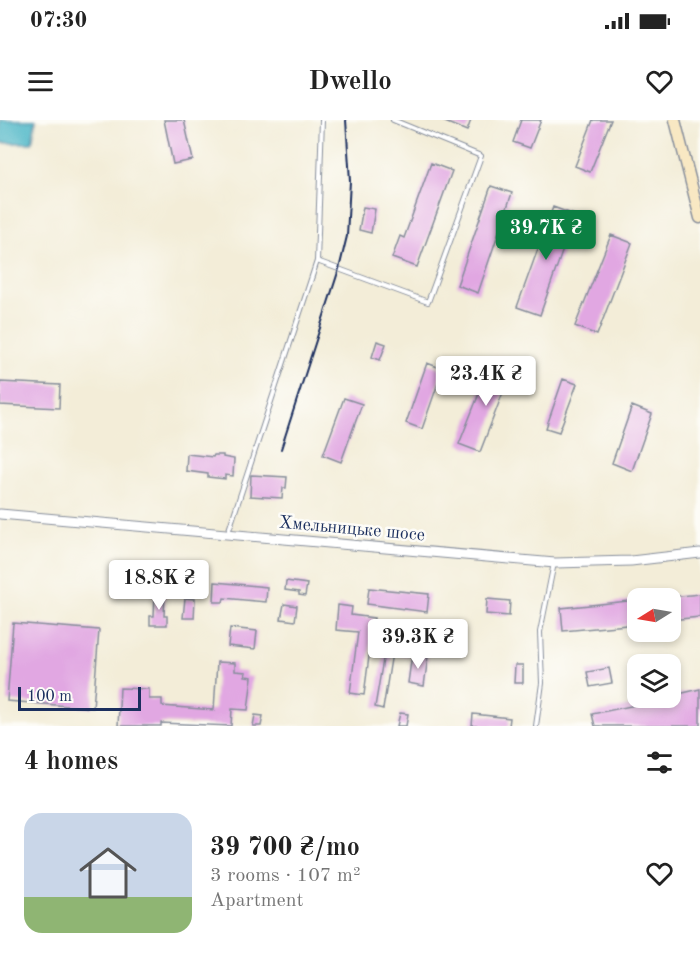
<!DOCTYPE html>
<html lang="en">
<head>
<meta charset="utf-8">
<style>
	body { margin:0; font-family:"Old Standard TT",serif; background:#f2f2f2; color:#222; height:100vh; display:flex; flex-direction:column; font-size:22px; white-space:nowrap }
	* { box-sizing:border-box; margin:0 }
	p { font-size:20px; color:#767676 }
	.icon { flex:none; width:33px; height:33px; fill:none; stroke:currentColor; stroke-width:2; stroke-linecap:round; stroke-linejoin:round }
	.map { position:relative; height:606px; overflow:hidden }
	.sheet { display:flex; flex-direction:column; background:#fff; flex:1 }
	.sheet>* { flex:none }
	.needle { width:39px; rotate:259deg }
	.controls { position:absolute; left:627px; top:468px; display:grid; gap:12px }
	.controls a { display:grid; place-items:center; width:54px; height:54px; border-radius:12px; background:#fff; box-shadow:0 3px 9px #0003; font-size:30px }
	.scale { position:absolute; left:18px; bottom:15px; width:123px; box-sizing:border-box; padding-left:6px; border:3px solid #1b2f5e; border-top:0; font-size:16px; line-height:21px; white-space:nowrap; color:#1b2f5e; -webkit-text-stroke:4px #fdfcf7; paint-order:stroke }
	.price { position:absolute; translate:-50% -51px; padding:0 14px; border-radius:6px; background:#fff; color:#222; font-size:20px; line-height:39px; filter:drop-shadow(0 2px 3px #0008) }
	.price::after { content:''; position:absolute; left:50%; top:36px; width:18px; height:14px; margin-left:-9px; background:inherit; clip-path:polygon(0 0,100% 0,50% 100%) }
	.price.selected { background:#0b8043; color:#fff }
	ul { padding:0; list-style:none }
	li { display:flex; align-items:center; gap:18px; height:150px; padding:0 24px }
	li span { display:grid; place-items:center; flex:none; width:168px; height:120px; border-radius:18px; color:#555 }
	li>.icon { margin-inline-start:auto }
	span .icon { width:72px; height:72px; fill:#fffc; stroke-width:1 }
	li b { font-size:26px }
	h2 { display:flex; justify-content:space-between; align-items:center; height:72px; padding:0 24px; font-size:26px }
	.status { display:flex; justify-content:space-between; align-items:center; height:42px; padding:0 30px; background:#fff; direction:ltr }
	.status svg { height:16px; fill:currentColor }
	header { display:flex; justify-content:space-between; align-items:center; height:78px; padding:0 24px; background:#fff; font-size:27px; font-weight:800 }
	.map>svg:first-child { display:block }
	.water { fill:#4ab5c6; stroke:#327292; stroke-width:1.5 }
	.building { fill:#e1a7e2 }
	.lines { fill:none; stroke-linecap:round; stroke-linejoin:round }
	.service-casing { stroke:#878e9b; stroke-width:6 }
	.tertiary-casing { stroke:#878e9b; stroke-width:11 }
	.secondary-casing { stroke:#878e9b; stroke-width:13 }
	.service { stroke:#fff; stroke-width:4 }
	.tertiary { stroke:#fff; stroke-width:9 }
	.secondary { stroke:#f8e8c3; stroke-width:10 }
	.rail { stroke:#1b2f5e; stroke-width:2 }
	.labels { text-anchor:middle; stroke-width:5; stroke-linejoin:round; paint-order:stroke }
	.street-label { font-size:18px; fill:#1b2f5e; stroke:#fdfcf7 }
</style>
</head>
<body>
<div class="status"><b>07:30</b><svg viewBox="0 0 49 12"><path d="M0 12V9h3v3zM5 12V6h3v6zM10 12V3h3v9zM15 12V0h3v12zM26 1h20v11H26zM47 4h2v5h-2z"/></svg></div>
<header><svg class="icon" aria-label="menu" viewBox="0 0 24 24"><path d="M4 6h16M4 12h16M4 18h16"/></svg>Dwello<svg class="icon" aria-label="heart" viewBox="0 0 24 24"><path d="M12 20l-8-8c-3-5 5-10 8-4 3-6 11-1 8 4z"/></svg></header>
<div class="map">
<svg width="700" height="606" viewBox="0 0 700 606">
	<rect width="100%" height="100%" fill="#fdfcf7"/>
	<filter id="ink" filterUnits="userSpaceOnUse"><feTurbulence type="fractalNoise" baseFrequency=".0167" numOctaves="2"/><feDisplacementMap in="SourceGraphic" scale="12" xChannelSelector="R" yChannelSelector="G"/><feConvolveMatrix kernelMatrix="1 2 1 2 8 2 1 2 1" color-interpolation-filters="sRGB"/></filter>
	<filter id="wash" filterUnits="userSpaceOnUse"><feTurbulence type="fractalNoise" baseFrequency=".008" numOctaves="4" result="noise"/><feDisplacementMap in="SourceGraphic" scale="24" xChannelSelector="R" yChannelSelector="G"/><feGaussianBlur stdDeviation="1.35" result="paint"/><feColorMatrix in="noise" values="0 0 0 0 0 0 0 0 0 0 0 0 0 0 0 0 0 1.4 0 .05"/><feComposite in="paint" operator="in"/></filter>
	<g filter="url(#wash)">
		<rect width="100%" height="100%" fill="#f3edd8"/>
		<path class="water" d="M0,0h36l-4,23h-32z"/>
		<g id="blocks">
			<path class="building" d="M164,0h20l9,40 -20,4z
				M440,0h31l-4,11z
				M521,0h20l-11,28 -17,-6z
				M593,0h18l-21,52 -15,-6z
				M431,43l21,8 -35,96 -25,-9 8,-22 4,2z
				M491,66l21,7 -34,100 -21,-8z
				M363,87l12,2 -4,24 -12,-3z
				M553,87l22,8 -35,100 -23,-8z
				M611,115l21,8 -35,92 -22,-9z
				M377,221l9,3 -6,16 -8,-3z
				M492,241l20,8 -32,83 -21,-8z
				M427,243l16,6 -21,60 -16,-6z
				M563,259l14,5 -18,48 -13,-4z
				M0,262l60,3 -1,23 -59,-3z
				M344,278l18,6 -21,58 -18,-7z
				M632,286l20,8 -20,57 -20,-8z
				M187,334l26,3 1,-2h9v2l11,2 -1,17 -8,-1v4l-17,-2v-3l-22,-3z
				M251,355l36,2 -1,11h-3l-1,10 -32,-2z
				M286,461l21,3 -2,12 -6,-1v-3l-14,-2z
				M215,462l52,5 -1,15 -42,-4 -1,4h-9z
				M369,468l60,6 -2,18 -60,-8z
				M155,473l10,1 -1,22h3v9h-17v-9h4z
				M700,474v23l-30,3v-23z
				M185,478l10,1 -1,19h-11z
				M487,479l23,2 -1,15 -23,-2z
				M638,480v24l-75,7 -2,-23z
				M284,484l13,2 -2,15 -14,-2z
				M338,485l14,2 -1,8 23,3 -10,77 -14,-2 8,-61 -22,-2z
				M13,503l86,7 -6,78 -86,-7z
				M389,504l34,3 -1,13 -12,-1 -3,17 -15,-3 -9,56 -8,-2z
				M230,508l27,3 -2,18 -27,-3z
				M412,534l16,2 -4,30 -16,-3z
				M217,542l18,1v8l11,1 -1,4 7,1 -4,33 -16,-1 -1,17 -70,-3v3h-43l2,-38 29,1v10h13v7l52,4z
				M515,545h8v18h-9z
				M609,548l3,15 -22,4 -3,-15z
				M700,569v37h-105l-3,-12 78,-16v-2z
				M400,593l8,1 -2,12h-9z
				M473,594l37,4 -1,8h-37z
				M255,595l8,1 -2,10h-8z"/>
		</g>
	</g>
	<g filter="url(#ink)">
		<use href="#blocks" fill-opacity="0" stroke="#878e9b" stroke-width="1.5"/>
		<g class="lines">
			<g class="service-casing">
				<path id="service" d="M317,141l111,41 53,-146 -88,-36
					M228,413l89,-272 5,-141
					M536,606l6,-43 -2,-51 14,-69"/>
			</g>
			<g class="tertiary-casing">
				<path id="tertiary" d="M0,394l555,49 76,-2 69,-8"/>
			</g>
			<g class="secondary-casing">
				<path id="secondary" d="M675,0l25,98"/>
			</g>
			<use href="#service" class="service"/>
			<use href="#tertiary" class="tertiary"/>
			<use href="#secondary" class="secondary"/>
			<path class="rail" d="M281,329l58,-180 8,-33 3,-55 -4,-61"/>
		</g>
	</g>
	<g class="labels">
		<g class="street-label">
			<text transform="translate(352 408) rotate(5)" y="6">Хмельницьке шосе</text>
		</g>
	</g>
</svg>
<div class="controls">
<a><svg class="needle" viewBox="-14 -14 28 28"><path d="M0-13l5 13h-10z" fill="#e53935"/><path d="M0 13l5-13h-10z" fill="#767676"/></svg></a>
<a><svg class="icon" aria-label="layers" viewBox="0 0 24 24"><path d="M12 4l9 5-9 5-9-5zM3 14l9 5 9-5"/></svg></a>
</div>
<div class="scale">100 m</div>
<b class="price selected" style="left:546px;top:141px">39.7K ₴</b>
<b class="price" style="left:486px;top:287px">23.4K ₴</b>
<b class="price" style="left:159px;top:491px">18.8K ₴</b>
<b class="price" style="left:418px;top:550px">39.3K ₴</b>
</div>
<section class="sheet">
<h2>4 homes<svg class="icon" aria-label="filters" viewBox="0 0 24 24"><path d="M4 7h16M4 17h16"/><circle cx="9" cy="7" r="2"/><circle cx="15" cy="17" r="2"/></svg></h2>
<ul>
<li><span style="background:linear-gradient(#c9d6e8 70%,#8fb573 0)"><svg class="icon" aria-label="home" viewBox="0 0 24 24"><path d="M3 11l9-7 9 7M6 9v11h12V9"/></svg></span><div><b>39 700 ₴/mo</b><p>3 rooms · 107 m²</p><p>Apartment</p></div><svg class="icon" aria-label="heart" viewBox="0 0 24 24"><path d="M12 20l-8-8c-3-5 5-10 8-4 3-6 11-1 8 4z"/></svg></li>
</ul>
</section>
</body>
</html>
